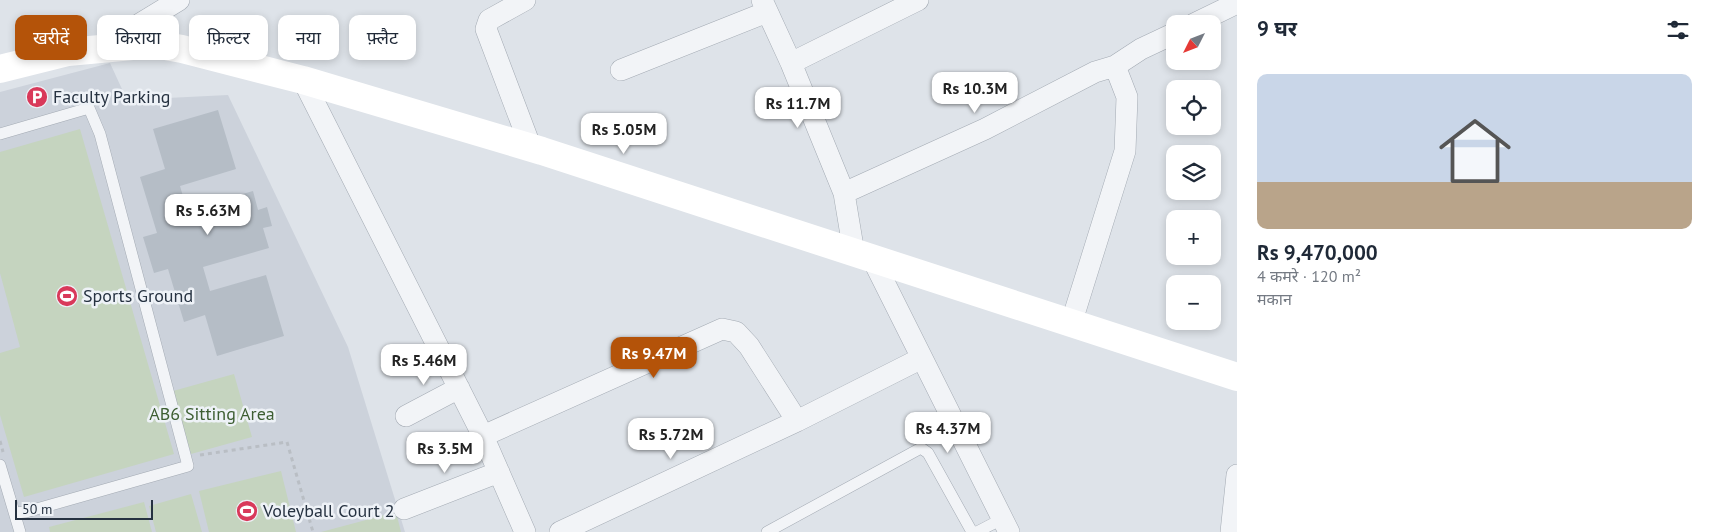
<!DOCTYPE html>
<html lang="hi">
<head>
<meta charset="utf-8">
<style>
	body { margin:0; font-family:"PT Sans","Noto Sans Devanagari",sans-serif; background:#f2f2f3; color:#1f2937; height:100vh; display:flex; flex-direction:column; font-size:19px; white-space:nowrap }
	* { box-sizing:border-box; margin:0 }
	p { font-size:16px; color:#747a83 }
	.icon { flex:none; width:28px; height:28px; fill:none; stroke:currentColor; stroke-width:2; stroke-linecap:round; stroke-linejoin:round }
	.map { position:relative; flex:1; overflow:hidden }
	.sheet { display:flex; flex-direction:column; background:#fff; width:475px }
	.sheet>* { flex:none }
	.banner { position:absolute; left:15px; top:15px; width:475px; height:45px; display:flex; gap:10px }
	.needle { width:32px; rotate:228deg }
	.tools { position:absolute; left:1166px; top:15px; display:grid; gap:10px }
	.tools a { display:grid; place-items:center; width:55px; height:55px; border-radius:10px; background:#fff; box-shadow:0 2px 8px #0003; font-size:25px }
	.scale { position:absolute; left:15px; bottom:12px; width:138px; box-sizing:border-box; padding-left:5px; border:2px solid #263241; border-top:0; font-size:14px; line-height:18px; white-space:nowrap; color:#263241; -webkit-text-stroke:4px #eef2f7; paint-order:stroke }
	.price { position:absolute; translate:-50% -42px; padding:0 11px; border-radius:10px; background:#fff; color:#222; font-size:16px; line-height:32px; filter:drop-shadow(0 1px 2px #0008) }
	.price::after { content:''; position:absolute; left:50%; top:30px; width:15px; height:11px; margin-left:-8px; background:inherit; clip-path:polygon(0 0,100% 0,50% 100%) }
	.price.on { background:#b45309; color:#fff }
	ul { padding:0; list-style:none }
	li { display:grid; align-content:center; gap:10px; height:265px; padding:0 20px }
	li+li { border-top:1px solid #e0e1e3 }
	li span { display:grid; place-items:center; height:155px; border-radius:10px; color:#555 }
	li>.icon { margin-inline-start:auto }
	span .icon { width:90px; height:90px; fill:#fffc; stroke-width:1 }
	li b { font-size:21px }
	h2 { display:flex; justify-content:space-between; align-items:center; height:60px; padding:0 20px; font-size:21px }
	.tag { padding:0 18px; border-radius:10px; background:#fff; box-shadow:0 2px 8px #0003; font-size:18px; line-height:45px }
	.tag.on { background:#b45309; color:#fff }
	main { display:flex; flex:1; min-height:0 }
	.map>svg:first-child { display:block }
	.built { fill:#ccd2db }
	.green { fill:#c5d4bf }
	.building { fill:#b5bdc6 }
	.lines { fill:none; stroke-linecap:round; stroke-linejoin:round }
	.lane-casing { stroke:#a3aab3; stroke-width:12 }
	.street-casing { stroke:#a3aab3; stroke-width:22 }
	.path { stroke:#b9bec4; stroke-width:3; stroke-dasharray:4 4; stroke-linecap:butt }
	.lane { stroke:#f2f4f7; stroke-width:11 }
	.street { stroke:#f2f4f7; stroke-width:21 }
	.secondary { stroke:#fff; stroke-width:28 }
	.labels { text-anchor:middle; stroke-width:5; stroke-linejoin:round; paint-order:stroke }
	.poi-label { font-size:18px; fill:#263241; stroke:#eef2f7; text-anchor:start }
	.park-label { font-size:18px; fill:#3d5e32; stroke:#eef2f7 }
</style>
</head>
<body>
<main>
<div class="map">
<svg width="1237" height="532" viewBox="0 0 1237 532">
	<rect width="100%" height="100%" fill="#dee3e9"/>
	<path class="built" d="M110,63l17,37 101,-5 120,252 57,185h-405v-440z"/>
	<path class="green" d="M80,129l94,325 -150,43 -24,-82v-62l20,-6 -20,-74v-121z
		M234,374l18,63 -61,17 -18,-63z
		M281,471l15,61h-87l-10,-41z
		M191,494l11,38h-46l-7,-26z
		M144,502l8,30h-102l-1,-5z
		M396,512l5,20h-80z"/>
	<path class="building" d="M218,110l18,59 -56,17 7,24 66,-19 5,19 9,-3 5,19 -9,2 6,20 -66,19 7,24 56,-16 18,61 -67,20 -12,-41 -21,7 -16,-53 -14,4 -11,-36 14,-4 -17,-56 25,-8 -12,-40z"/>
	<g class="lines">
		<g class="lane-casing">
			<path id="lane" d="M0,134l89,-26 11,26 88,332 -162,46 -11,1
				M0,465l20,67
				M767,532l154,-84 7,5 44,79
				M977,532l25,-13"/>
		</g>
		<g class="street-casing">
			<path id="street" d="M525,0l-36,20 -3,9 45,119
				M762,0l29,63 53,130 10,60
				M1194,24l43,-21
				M116,47l4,-11 59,-36
				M791,63l127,-63
				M621,70l146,-58
				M303,80l180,356 42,96
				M844,193l141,-64 110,-57 20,-6 26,-17 34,-16
				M872,258l137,274
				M1071,324l54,-173 2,-54 -12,-31
				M406,416l53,-28
				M483,436l239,-107 14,3 13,14 48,75
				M404,509l95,-37
				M560,532l237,-111 123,-62
				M1231,532l6,-57"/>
		</g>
		<path class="path" d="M0,441l3,11
			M200,455l87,-13 26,90"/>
		<use href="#lane" class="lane"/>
		<use href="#street" class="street"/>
		<path class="secondary" d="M0,69l68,-17 86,-8 28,5 121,31 239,71 695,226"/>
	</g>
	<defs>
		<g id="parking-disc" transform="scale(1.125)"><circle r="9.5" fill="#d9395a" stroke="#eef2f7"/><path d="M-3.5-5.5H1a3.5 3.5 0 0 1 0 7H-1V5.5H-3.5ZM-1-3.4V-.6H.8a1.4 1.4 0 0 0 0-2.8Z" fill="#fff"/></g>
		<g id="stadium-disc" transform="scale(1.125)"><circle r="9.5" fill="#d9395a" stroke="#eef2f7"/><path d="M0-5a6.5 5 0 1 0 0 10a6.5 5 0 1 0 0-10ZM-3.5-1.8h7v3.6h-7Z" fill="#fff"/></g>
	</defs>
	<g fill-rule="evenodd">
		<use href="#parking-disc" x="37" y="97"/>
		<use href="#stadium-disc" x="67" y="296"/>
		<use href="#stadium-disc" x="247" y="511"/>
	</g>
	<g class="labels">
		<g class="poi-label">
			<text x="53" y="103">Faculty Parking</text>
			<text x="83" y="302">Sports Ground</text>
			<text x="263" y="517">Voleyball Court 2</text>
		</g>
		<g class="park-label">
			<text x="212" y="420">AB6 Sitting Area</text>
		</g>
	</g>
</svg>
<div class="tools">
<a><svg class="needle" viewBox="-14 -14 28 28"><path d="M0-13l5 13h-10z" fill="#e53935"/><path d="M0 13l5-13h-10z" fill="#747a83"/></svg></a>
<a><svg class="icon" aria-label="locate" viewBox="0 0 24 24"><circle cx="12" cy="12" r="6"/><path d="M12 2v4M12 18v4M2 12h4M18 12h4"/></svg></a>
<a><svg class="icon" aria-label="layers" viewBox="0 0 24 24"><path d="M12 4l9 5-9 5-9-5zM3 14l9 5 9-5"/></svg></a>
<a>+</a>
<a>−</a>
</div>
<div class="scale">50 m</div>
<b class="price" style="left:975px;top:114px">Rs 10.3M</b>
<b class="price" style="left:798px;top:129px">Rs 11.7M</b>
<b class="price" style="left:624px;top:155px">Rs 5.05M</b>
<b class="price" style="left:208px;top:236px">Rs 5.63M</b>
<b class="price on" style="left:654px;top:379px">Rs 9.47M</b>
<b class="price" style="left:424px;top:386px">Rs 5.46M</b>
<b class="price" style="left:948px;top:454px">Rs 4.37M</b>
<b class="price" style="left:671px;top:460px">Rs 5.72M</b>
<b class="price" style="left:445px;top:474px">Rs 3.5M</b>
<div class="banner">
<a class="tag on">खरीदें</a>
<a class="tag">किराया</a>
<a class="tag">फ़िल्टर</a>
<a class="tag">नया</a>
<a class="tag">फ़्लैट</a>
</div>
</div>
<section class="sheet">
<h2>9 घर<svg class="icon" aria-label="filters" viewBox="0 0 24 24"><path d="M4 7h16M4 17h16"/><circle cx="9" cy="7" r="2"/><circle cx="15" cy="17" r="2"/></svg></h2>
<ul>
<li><span style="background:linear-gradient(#c9d6e8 70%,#b9a48a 0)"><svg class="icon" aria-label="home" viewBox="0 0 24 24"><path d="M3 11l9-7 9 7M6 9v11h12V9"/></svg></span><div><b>Rs 9,470,000</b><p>4 कमरे · 120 m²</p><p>मकान</p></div></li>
</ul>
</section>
</main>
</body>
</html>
